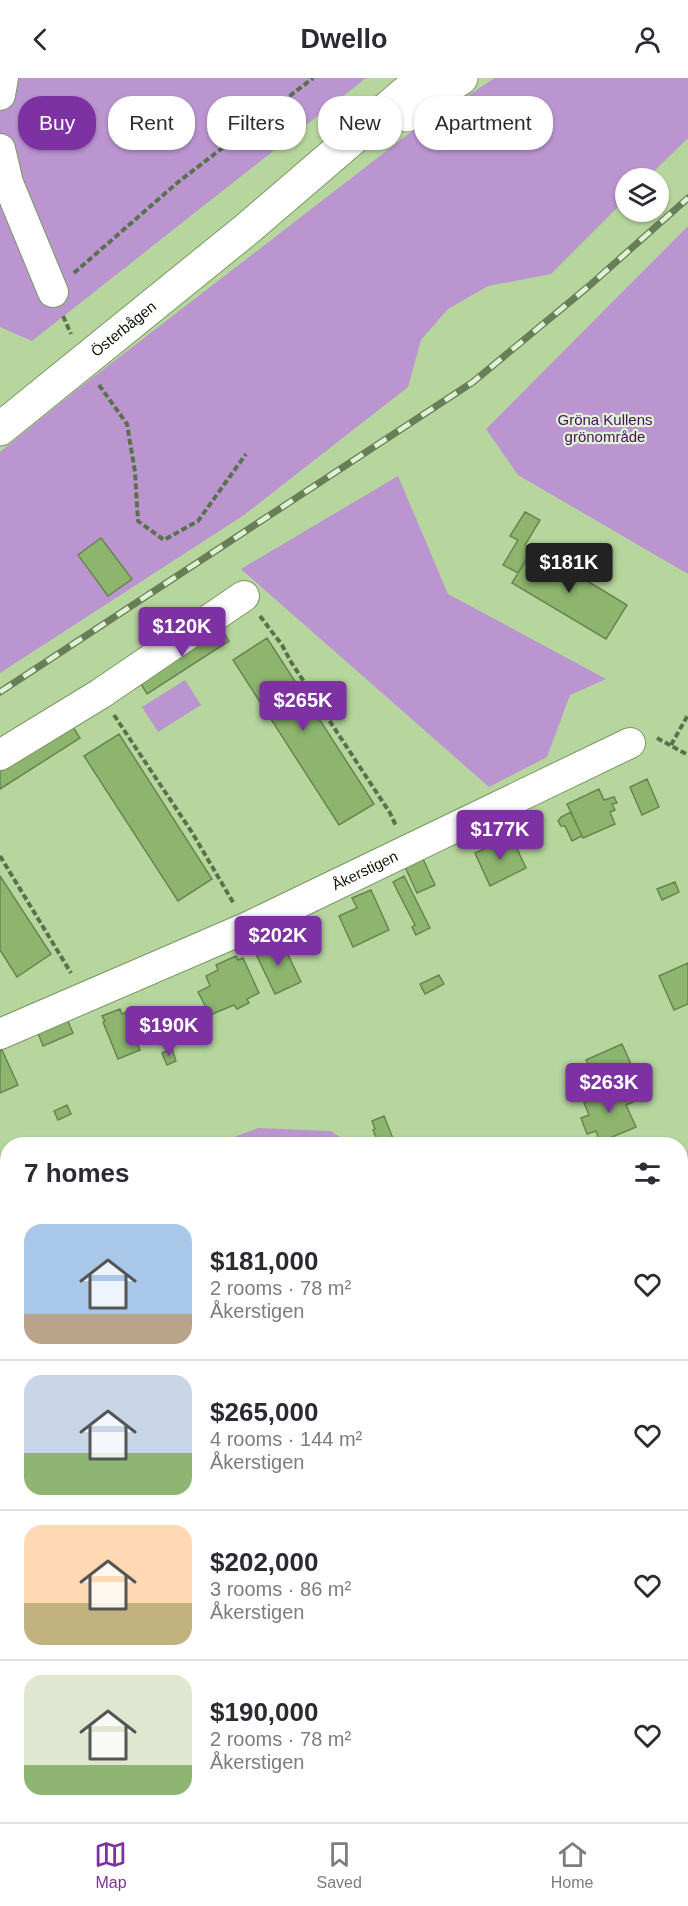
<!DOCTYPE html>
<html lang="en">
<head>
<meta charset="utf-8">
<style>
	body { margin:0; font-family:Helvetica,sans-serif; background:#f7f7f7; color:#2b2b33; height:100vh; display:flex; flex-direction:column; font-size:22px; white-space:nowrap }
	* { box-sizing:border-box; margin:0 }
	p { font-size:20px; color:#7c7c81 }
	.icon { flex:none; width:33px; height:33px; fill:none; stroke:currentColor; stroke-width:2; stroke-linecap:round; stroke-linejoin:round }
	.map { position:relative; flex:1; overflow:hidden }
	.sheet { position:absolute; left:0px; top:1059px; width:688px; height:686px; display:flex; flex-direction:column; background:#fff; border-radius:24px 24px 0 0; box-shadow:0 2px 4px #0004 }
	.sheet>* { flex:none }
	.top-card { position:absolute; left:18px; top:18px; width:652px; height:54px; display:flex; gap:12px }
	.controls { position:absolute; left:615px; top:90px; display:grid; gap:12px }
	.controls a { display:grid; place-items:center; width:54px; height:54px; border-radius:50%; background:#fff; box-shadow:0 2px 4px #0004; font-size:30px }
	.price { position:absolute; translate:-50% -51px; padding:0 14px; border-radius:6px; background:#7d31a2; color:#fff; font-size:20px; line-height:39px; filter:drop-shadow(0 2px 3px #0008) }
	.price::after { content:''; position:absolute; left:50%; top:36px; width:18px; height:14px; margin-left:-9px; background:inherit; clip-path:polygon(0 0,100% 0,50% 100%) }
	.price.on { background:#222; color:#fff }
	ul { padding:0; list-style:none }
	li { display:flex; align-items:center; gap:18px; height:150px; padding:0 24px }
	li+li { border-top:2px solid #e1e1e2 }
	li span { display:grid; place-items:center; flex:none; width:168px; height:120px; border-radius:18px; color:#555 }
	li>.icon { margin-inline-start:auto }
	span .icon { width:72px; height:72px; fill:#fffc; stroke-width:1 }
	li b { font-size:26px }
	h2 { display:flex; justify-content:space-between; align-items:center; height:72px; padding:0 24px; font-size:26px }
	.tag { padding:0 21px; border-radius:24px; background:#fff; box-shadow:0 2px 4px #0004; font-size:21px; line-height:54px }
	.tag.on { background:#7d31a2; color:#fff }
	header { display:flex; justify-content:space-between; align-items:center; height:78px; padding:0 24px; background:#fff; font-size:27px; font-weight:700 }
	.tabs { display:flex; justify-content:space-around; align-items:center; height:84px; border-top:2px solid #e1e1e2; background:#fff; font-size:16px; color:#7c7c81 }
	.tabs a { display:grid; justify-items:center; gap:3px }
	.tabs .on { color:#7d31a2 }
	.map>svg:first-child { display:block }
	.green { fill:#ba95d0 }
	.building { fill:#8db56d; stroke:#688551; stroke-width:1.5 }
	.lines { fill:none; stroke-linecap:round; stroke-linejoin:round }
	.minor-casing { stroke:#7a9862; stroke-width:32 }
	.major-casing { stroke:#7a9862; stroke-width:35 }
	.path { stroke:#5b704c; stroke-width:4; stroke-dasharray:6 3; stroke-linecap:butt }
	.minor { stroke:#fff; stroke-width:30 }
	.major { stroke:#fff; stroke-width:33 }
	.rail-casing { stroke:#677e57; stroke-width:7 }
	.rail { stroke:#e0f1d5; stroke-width:4.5; stroke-dasharray:14; stroke-linecap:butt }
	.labels { text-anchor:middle; stroke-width:4.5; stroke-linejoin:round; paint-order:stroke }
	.street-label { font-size:15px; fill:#0b1603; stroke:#e0f1d5 }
	.park-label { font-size:15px; fill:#480e62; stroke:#e0f1d5 }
</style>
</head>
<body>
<header><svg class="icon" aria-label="back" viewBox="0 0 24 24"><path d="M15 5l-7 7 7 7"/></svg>Dwello<svg class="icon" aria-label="person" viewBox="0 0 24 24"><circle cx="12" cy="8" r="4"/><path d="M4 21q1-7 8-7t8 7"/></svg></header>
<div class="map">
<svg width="688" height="1744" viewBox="0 0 688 1744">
	<rect width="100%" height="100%" fill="#b6d69e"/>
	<path class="green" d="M0,0h366l-334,263 -32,-14z
		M495,0h193v60l-41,40h-21l-1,22 -74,74 -63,12 -40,23 -27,31 -13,47 -164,128 -244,158v-221l78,-63 333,-257z
		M688,148v348l-170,-99 -32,-46z
		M398,398l50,118 158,85 -36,16 -23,62 -58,30 -248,-218z
		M185,602l16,25 -43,27 -16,-25z
		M258,1050l73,3 18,13h-134z
		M428,1737h143l5,7h-145z"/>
	<path class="building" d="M525,434l15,8 -15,25 8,3 -15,25 -15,-8 15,-25 -8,-4z
		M101,460l31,41 -24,17 -30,-41z
		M533,470l94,57 -21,34 -94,-56z
		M217,544l12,19 -82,53 -12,-20z
		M267,560l107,166 -35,21 -106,-165z
		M68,641l12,19 -80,51v-26z
		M119,656l93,145 -34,22 -94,-145z
		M647,701l12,28 -17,8 -12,-28z
		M599,711l5,11 10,-3 3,6 -5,1 3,6 -5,2 5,12 -32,14 -16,-34z
		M571,734l11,24 -10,5 -7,-15h-4l-3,-5 3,-4z
		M511,758l15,32 -36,18 -15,-33z
		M423,781l12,26 -18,8 -12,-26z
		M0,798l51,78 -34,23 -17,-27z
		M404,798l26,52 -14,7 -4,-8 3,-2 -22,-43z
		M675,804l4,10 -17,8 -5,-11z
		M371,812l18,40 -36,17 -14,-31 18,-8 -5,-10z
		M281,862l20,42 -26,12 -20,-42z
		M236,878l2,4 5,-2 16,35 -12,6 2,4 -12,6 -3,-4 -24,10 -12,-23 12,-6 -4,-10 12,-6 -2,-5z
		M688,885v41l-14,6 -15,-34z
		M439,897l5,9 -19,10 -5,-10z
		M138,929l9,26 -12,5 5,12 -22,9 -15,-37 2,-1 -3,-5 18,-7 2,5z
		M158,930l11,29 -17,7 -12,-29z
		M67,941l6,14 -30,13 -5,-13z
		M622,966l9,20 -37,16 -8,-20z
		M172,971l4,12 -9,4 -5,-12z
		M2,972l16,35 -18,8v-42z
		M625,1007l8,17 -7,3 10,22 -36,15 -4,-11 -9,3 -6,-16 8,-3 -5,-12z
		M67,1027l4,9 -13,6 -4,-9z
		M384,1038l10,25 -7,3h-8l-6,-14 2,-1 -3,-8z
		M686,1389l2,1v6l-6,10 -1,-9z
		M688,1396v18l-7,-4z
		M681,1446l7,4v40l-7,-4z
		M8,1513v100l-8,-9v-85z
		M683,1725l5,3v14l-9,-5h2z"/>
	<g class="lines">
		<g class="minor-casing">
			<g id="minor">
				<path d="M0,17l3,-17"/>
				<path d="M0,71l8,34 45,109"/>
				<path d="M0,677l100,-61 144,-98"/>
				<path id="s1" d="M0,956l248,-107 382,-184"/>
				<path d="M681,1163l7,-1"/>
				<path d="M0,1437l8,-4"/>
				<path d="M296,1744l9,-7"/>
			</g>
		</g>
		<g class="major-casing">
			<g id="major">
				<path d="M407,37l54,-37"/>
				<path id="s2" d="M0,351l247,-200 176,-151"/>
			</g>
		</g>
		<path class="path" d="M74,195l103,-90 136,-105
			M63,238l8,18
			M99,307l28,39 8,48 3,49 26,19 34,-19 48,-67
			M260,538l22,29 9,17 99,151 6,13
			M114,637l79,119 41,70
			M657,660l31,17
			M671,667l17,-30
			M0,778l71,117
			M681,1122l7,-3"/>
		<use href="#minor" class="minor"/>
		<use href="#major" class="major"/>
		<g class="rail-casing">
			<path id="rail" d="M0,614l473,-310 116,-96 99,-88"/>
		</g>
		<use href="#rail" class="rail"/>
	</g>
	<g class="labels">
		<g class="street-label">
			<text dy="5" stroke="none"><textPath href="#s2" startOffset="159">Österbågen</textPath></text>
			<text dy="5" stroke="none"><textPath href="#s1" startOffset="400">Åkerstigen</textPath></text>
		</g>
		<g class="park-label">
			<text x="605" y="347">Gröna Kullens<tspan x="605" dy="17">grönområde</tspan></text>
		</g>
	</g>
</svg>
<div class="controls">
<a><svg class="icon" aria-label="layers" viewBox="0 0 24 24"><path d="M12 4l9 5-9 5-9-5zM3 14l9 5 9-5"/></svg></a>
</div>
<b class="price on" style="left:569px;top:516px">$181K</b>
<b class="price" style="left:182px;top:580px">$120K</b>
<b class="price" style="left:303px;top:654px">$265K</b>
<b class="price" style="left:500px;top:783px">$177K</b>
<b class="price" style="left:278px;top:889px">$202K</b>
<b class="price" style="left:169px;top:979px">$190K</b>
<b class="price" style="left:609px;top:1036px">$263K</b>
<div class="top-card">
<a class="tag on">Buy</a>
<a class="tag">Rent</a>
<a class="tag">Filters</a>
<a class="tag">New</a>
<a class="tag">Apartment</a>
</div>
<section class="sheet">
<h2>7 homes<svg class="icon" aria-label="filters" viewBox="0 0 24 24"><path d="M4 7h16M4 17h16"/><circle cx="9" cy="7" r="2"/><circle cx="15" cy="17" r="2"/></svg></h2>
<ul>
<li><span style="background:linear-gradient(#a9c7e8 75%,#b9a48a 0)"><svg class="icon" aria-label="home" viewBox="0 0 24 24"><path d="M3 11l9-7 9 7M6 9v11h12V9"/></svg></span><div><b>$181,000</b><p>2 rooms · 78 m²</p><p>Åkerstigen</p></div><svg class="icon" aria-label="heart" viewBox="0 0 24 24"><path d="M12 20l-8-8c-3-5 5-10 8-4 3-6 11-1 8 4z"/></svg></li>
<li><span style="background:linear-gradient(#c9d6e8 65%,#8fb573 0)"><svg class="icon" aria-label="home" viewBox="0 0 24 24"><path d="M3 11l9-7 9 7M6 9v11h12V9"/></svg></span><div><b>$265,000</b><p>4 rooms · 144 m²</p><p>Åkerstigen</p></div><svg class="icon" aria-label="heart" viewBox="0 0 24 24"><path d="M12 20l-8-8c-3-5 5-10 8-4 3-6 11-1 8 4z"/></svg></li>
<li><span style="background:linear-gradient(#ffd9b3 65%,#c2b280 0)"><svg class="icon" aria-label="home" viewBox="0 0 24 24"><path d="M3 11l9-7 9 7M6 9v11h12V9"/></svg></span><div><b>$202,000</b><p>3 rooms · 86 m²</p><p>Åkerstigen</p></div><svg class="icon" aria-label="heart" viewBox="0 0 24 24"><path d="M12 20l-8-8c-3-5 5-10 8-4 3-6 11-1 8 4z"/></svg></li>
<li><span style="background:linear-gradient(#dfe7d0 75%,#8fb573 0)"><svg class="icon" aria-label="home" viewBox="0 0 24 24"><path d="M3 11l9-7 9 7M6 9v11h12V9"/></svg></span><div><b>$190,000</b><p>2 rooms · 78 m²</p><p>Åkerstigen</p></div><svg class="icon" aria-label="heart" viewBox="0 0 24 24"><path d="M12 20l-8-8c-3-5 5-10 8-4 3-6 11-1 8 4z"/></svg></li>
</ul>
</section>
</div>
<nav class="tabs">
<a class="on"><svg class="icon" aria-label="map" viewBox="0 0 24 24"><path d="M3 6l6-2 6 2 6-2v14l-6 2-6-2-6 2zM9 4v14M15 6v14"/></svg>Map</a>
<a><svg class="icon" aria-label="saved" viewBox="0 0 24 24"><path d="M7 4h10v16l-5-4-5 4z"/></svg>Saved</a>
<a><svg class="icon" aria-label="home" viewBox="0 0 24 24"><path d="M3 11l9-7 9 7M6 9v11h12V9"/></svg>Home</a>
</nav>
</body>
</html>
